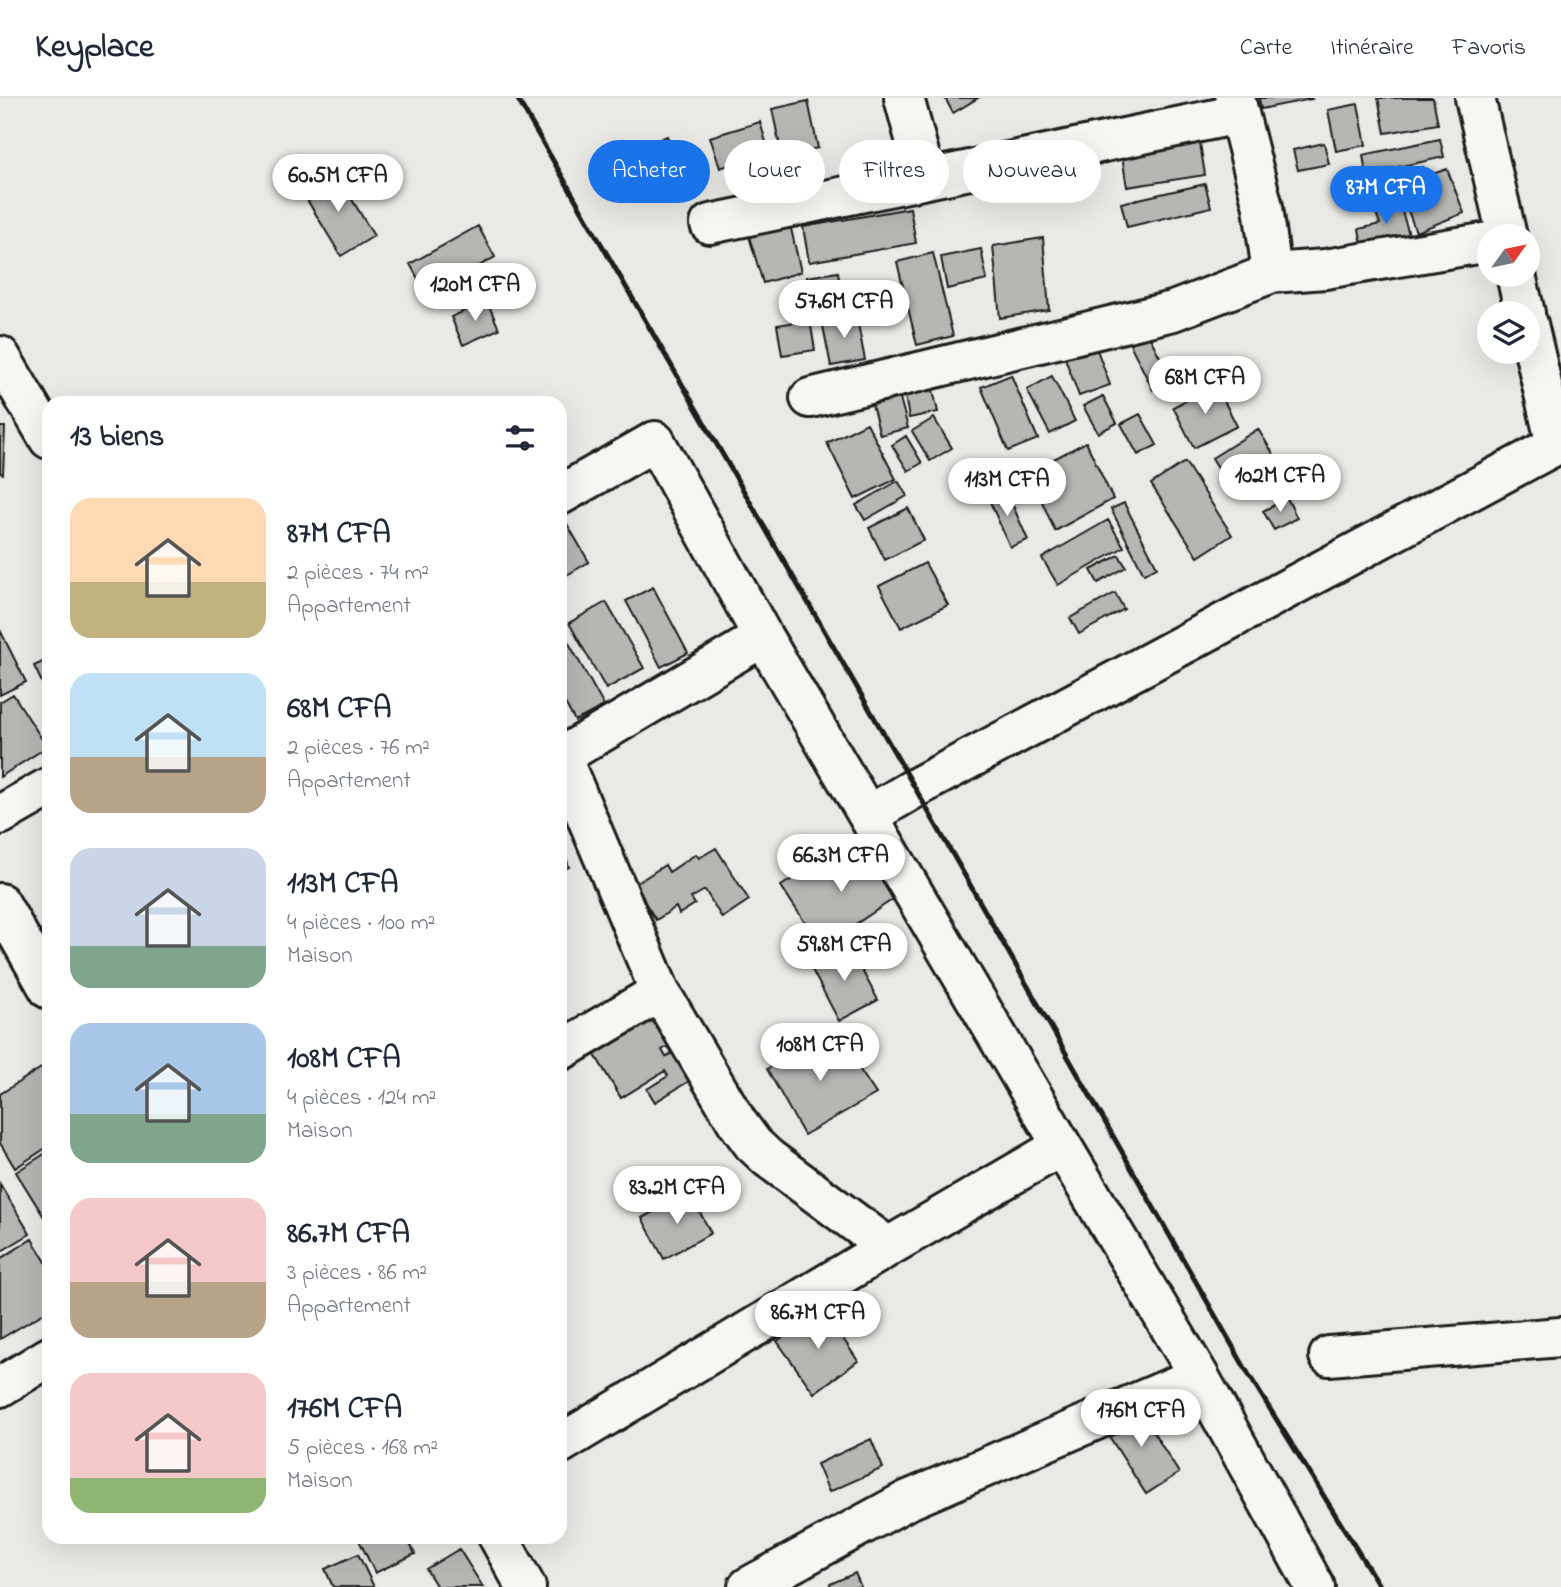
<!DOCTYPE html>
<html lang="fr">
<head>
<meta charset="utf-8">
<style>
	body { margin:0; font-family:"Indie Flower",sans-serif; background:#f6f6f7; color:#1f2937; height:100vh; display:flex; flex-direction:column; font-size:26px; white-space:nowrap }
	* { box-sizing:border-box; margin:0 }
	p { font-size:23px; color:#747a83 }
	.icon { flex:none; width:38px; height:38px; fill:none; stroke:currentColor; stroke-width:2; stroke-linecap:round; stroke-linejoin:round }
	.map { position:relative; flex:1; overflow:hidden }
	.drawer { position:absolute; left:42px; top:298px; width:525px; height:1148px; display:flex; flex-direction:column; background:#fff; border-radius:21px; box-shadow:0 7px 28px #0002 }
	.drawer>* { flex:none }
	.banner { position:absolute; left:588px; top:42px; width:665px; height:63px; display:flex; gap:14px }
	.needle { width:46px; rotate:57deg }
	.fabs { position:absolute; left:1477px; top:126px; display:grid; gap:14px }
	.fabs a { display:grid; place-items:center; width:63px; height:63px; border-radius:50%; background:#fff; box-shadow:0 7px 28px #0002; font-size:35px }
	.price { position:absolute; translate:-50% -60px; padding:0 16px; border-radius:24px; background:#fff; color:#222; font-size:23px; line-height:46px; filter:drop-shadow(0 2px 4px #0008) }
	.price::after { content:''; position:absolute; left:50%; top:42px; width:21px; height:16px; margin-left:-10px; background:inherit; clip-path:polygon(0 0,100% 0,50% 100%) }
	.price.active { background:#1a73e8; color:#fff }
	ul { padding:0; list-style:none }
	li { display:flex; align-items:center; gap:21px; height:175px; padding:0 28px }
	li span { display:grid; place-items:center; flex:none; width:196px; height:140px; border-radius:21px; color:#555 }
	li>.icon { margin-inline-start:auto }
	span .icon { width:84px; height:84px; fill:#fffc; stroke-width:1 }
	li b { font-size:30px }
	h2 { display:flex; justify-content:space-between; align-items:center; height:84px; padding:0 28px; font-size:30px }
	.chip { padding:0 24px; border-radius:32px; background:#fff; box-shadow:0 7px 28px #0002; font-size:24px; line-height:63px }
	.chip.active { background:#1a73e8; color:#fff }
	header { display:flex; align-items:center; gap:42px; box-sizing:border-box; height:98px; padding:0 35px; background:#fff; border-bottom:2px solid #e0e1e3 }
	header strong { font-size:33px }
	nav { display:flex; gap:38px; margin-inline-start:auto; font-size:24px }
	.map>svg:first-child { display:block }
	.building { fill:#b6b6b3; stroke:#1c1c1c; stroke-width:2 }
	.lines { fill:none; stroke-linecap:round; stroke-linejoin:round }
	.minor-casing { stroke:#1c1c1c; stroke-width:44 }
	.minor { stroke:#f6f6f2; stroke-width:38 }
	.rail { stroke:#1c1c1c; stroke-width:5 }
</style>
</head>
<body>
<header>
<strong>Keyplace</strong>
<nav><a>Carte</a><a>Itinéraire</a><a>Favoris</a></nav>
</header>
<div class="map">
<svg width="1561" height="1489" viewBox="0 0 1561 1489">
	<rect width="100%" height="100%" fill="#e9e9e5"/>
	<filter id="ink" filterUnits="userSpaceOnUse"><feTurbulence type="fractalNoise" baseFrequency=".0143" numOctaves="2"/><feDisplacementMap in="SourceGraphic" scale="14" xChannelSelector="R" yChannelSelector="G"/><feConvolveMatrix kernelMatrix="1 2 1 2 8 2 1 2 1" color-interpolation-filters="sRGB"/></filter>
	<g filter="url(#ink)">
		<path class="building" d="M945,0h33l-25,15z
			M1259,0h52l1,1 -51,10z
			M1378,0h55l5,26 -53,9z
			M808,3l10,47 -36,8 -10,-47z
			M1358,6l8,41 -30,6 -8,-41z
			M760,24l9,30 -49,16 -10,-31z
			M667,38l12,25 -28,13 -12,-26z
			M1199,39l6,38 -78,12 -6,-37z
			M1440,41l4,18 -78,17 -3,-19z
			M1324,45l5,21 -31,6 -5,-20z
			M1423,69l4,9 20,-7 17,44 -48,19 -20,-54z
			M336,75l38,63 -33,20 -38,-63z
			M1205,86l6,23 -84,20 -6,-24z
			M1396,94l16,52 -48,11 -5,-26 21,-5 -10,-27z
			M910,110l6,35 -107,19 -6,-35z
			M789,122l12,52 -38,11 -15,-50z
			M478,128l17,31 -68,38 -17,-31z
			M1043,140l6,72 -49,8 -7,-72z
			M981,151l6,31 -40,9 -6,-32z
			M933,155l20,83 -36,9 -20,-83z
			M838,174l5,34 -30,5 -6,-34z
			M487,203l12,28 -36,16 -12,-28z
			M856,216l9,46 -34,6 -9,-45z
			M810,222l5,30 -33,5 -5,-30z
			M1148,236l24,46 -19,10 -23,-46z
			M1096,249l14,38 -31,11 -14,-38z
			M1011,277l27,64 -30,12 -27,-64z
			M1052,278l23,45 -25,13 -23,-44z
			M1216,287l21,41 -43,22 -21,-41z
			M933,292l5,22 -29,6 -4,-22z
			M1103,298l14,27 -19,10 -15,-27z
			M900,300l8,30 -28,7 -8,-30z
			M1140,316l17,31 -19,10 -17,-31z
			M934,320l18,30 -22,13 -18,-30z
			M867,325l29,56 -41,20 -28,-56z
			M0,329h5l-2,47 -3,-1z
			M1258,331l19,31 -45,29 -20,-31z
			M906,338l16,27 -14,8 -16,-26z
			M1086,344l27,57 -58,32 -26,-59z
			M1185,364l47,73 -34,22 -47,-73z
			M898,383l9,15 -42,24 -9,-15z
			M1005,390l23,52 -18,7 -23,-52z
			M1287,400l10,20 -23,12 -11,-19z
			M1124,405l33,64 -13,7 -33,-65z
			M908,410l16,32 -39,20 -16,-32z
			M563,419l26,45 -29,17v-60z
			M1108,422l16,27 -66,38 -16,-27z
			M1119,457l7,12 -28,16 -7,-13z
			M925,465l23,42 -47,23 -22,-42z
			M653,489l35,66 -27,14 -35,-66z
			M1115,495l9,16 -45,25 -9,-16z
			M606,504l38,66 -38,21 -37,-66z
			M560,529l44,79 -29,15 -15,-27z
			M0,532l26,52 -26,13z
			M49,561v38l-15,-31z
			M13,596l34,53 -47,30v-75z
			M560,739l9,30 -9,3z
			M716,750l33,52 -27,18 -17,-28 -14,8 4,6 -16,10 -3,-7 -20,13 -22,-35 31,-20 4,7 27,-18 3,4z
			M871,750l30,46 -80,53 -40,-61 22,-14 4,5 35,-24 6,10z
			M849,848l29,54 -39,21 -29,-55z
			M653,920l17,27 -8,5 4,7 11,-7 17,28 -39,24 -8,-13 21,-13 -3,-5 -44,27 -26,-43 27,-17 -7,-11z
			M834,933l42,63 -72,41 -37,-66z
			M49,965v83l-34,22 -15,-25v-49z
			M49,1053v74l-33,-53z
			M0,1086l30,50 -30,18z
			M689,1094l22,41 -47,26 -22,-41z
			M32,1141l17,28v43l-49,29v-80z
			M824,1212l34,51 -44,32 -37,-52z
			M1136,1306l43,69 -33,21 -44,-69z
			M871,1341l12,29 -54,24 -12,-28z
			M357,1438h49l9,18 -40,19z
			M459,1451l24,38h-46l-11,-18z
			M358,1456l16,33h-41l-8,-18z
			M855,1475l6,14h-30l-1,-3z"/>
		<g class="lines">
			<g class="minor-casing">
				<path id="minor" d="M904,0l22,81
					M1235,0l28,109 9,66
					M1475,0l32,138
					M710,126l529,-110
					M1516,177l9,38
					M1528,226l28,121
					M0,258l49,83
					M810,300l363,-87 99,-38 53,-4 164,-27
					M560,397l95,-54 108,196 299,509 137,230 116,211
					M561,658l99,236 77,130 16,22 15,14 120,89
					M560,659l203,-120
					M0,717l49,-28
					M869,717l46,-27 641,-343 5,-1
					M0,805l49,86
					M560,953l100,-59
					M1329,1258l232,-19
					M0,1289l49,-30
					M560,1346l328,-197 174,-101
					M498,1438l28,51
					M748,1489l158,-86 293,-125"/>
			</g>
			<use href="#minor" class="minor"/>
			<path class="rail" d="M517,0l398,690 334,587 131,212"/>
		</g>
	</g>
</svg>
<div class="fabs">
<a><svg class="needle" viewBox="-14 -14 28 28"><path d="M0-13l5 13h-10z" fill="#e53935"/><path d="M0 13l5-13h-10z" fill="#747a83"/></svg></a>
<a><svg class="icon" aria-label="layers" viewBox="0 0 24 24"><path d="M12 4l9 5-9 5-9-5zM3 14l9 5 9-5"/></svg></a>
</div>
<b class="price" style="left:338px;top:116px">60.5M CFA</b>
<b class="price active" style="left:1386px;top:128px">87M CFA</b>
<b class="price" style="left:475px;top:225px">120M CFA</b>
<b class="price" style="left:844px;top:242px">57.6M CFA</b>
<b class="price" style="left:1205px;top:318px">68M CFA</b>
<b class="price" style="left:1280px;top:416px">102M CFA</b>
<b class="price" style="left:1007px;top:420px">113M CFA</b>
<b class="price" style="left:841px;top:796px">66.3M CFA</b>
<b class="price" style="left:844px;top:885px">59.8M CFA</b>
<b class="price" style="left:820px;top:985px">108M CFA</b>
<b class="price" style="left:677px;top:1128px">83.2M CFA</b>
<b class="price" style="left:818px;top:1253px">86.7M CFA</b>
<b class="price" style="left:1141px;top:1351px">176M CFA</b>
<div class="banner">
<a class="chip active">Acheter</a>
<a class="chip">Louer</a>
<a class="chip">Filtres</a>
<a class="chip">Nouveau</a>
</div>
<section class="drawer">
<h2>13 biens<svg class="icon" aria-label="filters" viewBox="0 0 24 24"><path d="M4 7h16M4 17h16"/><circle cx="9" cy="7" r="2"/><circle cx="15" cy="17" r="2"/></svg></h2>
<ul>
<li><span style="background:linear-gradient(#ffd9b3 60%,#c2b280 0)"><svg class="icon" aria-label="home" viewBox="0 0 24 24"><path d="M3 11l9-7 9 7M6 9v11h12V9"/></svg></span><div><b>87M CFA</b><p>2 pièces · 74 m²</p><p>Appartement</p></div></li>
<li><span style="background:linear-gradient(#bfe0f5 60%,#b9a48a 0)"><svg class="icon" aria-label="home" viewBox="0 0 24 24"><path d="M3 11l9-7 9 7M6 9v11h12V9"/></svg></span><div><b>68M CFA</b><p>2 pièces · 76 m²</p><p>Appartement</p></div></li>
<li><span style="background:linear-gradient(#c9d6e8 70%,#7fa58c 0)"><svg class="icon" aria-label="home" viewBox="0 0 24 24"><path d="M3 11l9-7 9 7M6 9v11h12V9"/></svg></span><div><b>113M CFA</b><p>4 pièces · 100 m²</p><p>Maison</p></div></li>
<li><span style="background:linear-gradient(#a9c7e8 65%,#7fa58c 0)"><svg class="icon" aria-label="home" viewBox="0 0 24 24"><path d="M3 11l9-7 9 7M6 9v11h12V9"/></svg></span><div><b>108M CFA</b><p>4 pièces · 124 m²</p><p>Maison</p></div></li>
<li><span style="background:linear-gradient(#f6c9c9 60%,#b9a48a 0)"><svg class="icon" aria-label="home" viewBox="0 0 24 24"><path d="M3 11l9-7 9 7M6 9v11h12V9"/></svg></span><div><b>86.7M CFA</b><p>3 pièces · 86 m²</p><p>Appartement</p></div></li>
<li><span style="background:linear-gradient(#f6c9c9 75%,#8fb573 0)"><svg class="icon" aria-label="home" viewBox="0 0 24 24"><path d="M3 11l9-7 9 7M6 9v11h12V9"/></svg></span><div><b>176M CFA</b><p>5 pièces · 168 m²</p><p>Maison</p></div></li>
</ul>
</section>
</div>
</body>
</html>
